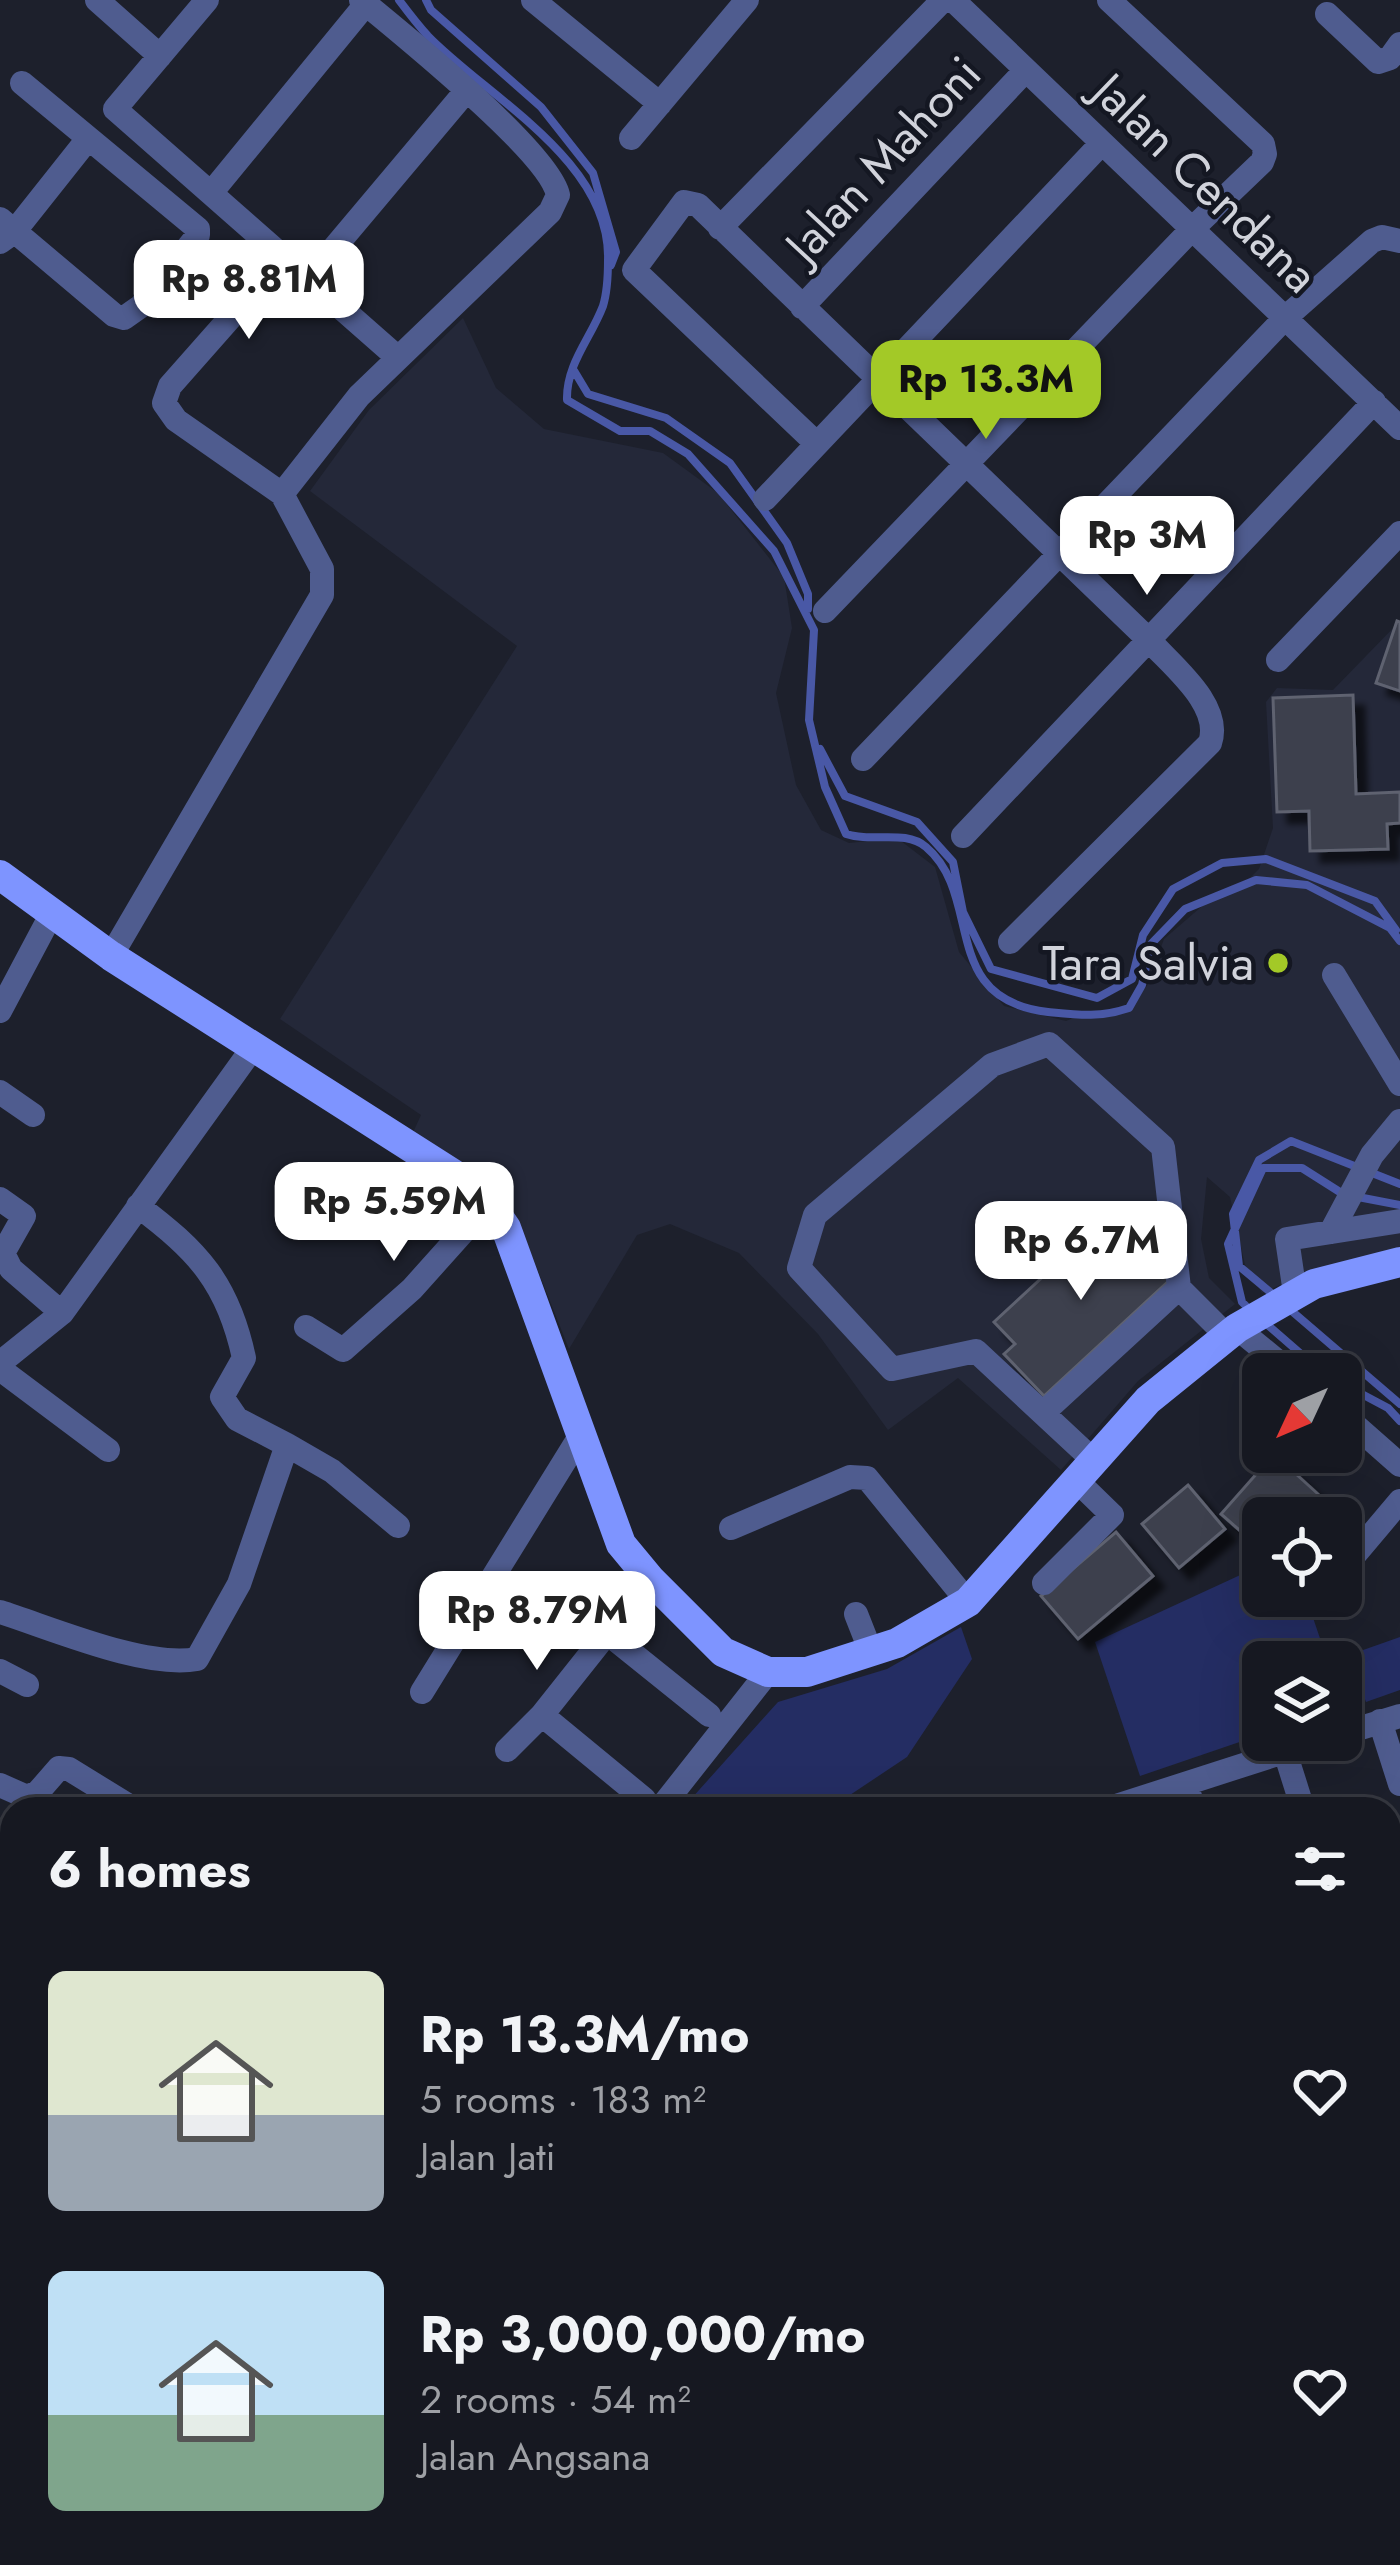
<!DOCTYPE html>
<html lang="en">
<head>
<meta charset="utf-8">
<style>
	body { margin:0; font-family:Jost,sans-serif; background:#23252e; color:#f1f3f6; height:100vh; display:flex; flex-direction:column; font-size:45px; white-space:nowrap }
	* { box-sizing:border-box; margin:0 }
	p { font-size:39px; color:#9ea0a5 }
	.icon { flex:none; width:66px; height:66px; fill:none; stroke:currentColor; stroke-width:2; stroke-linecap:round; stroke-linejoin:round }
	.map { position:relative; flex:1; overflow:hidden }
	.side { position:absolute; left:0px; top:1797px; width:1401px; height:768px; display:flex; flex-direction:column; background:#161821; border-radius:36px 36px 0 0; box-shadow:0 12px 48px #0002,0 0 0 3px #35373f }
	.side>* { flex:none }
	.needle { width:78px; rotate:226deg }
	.buttons { position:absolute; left:1242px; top:1353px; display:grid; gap:24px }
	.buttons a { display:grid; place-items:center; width:120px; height:120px; border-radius:18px; background:#161821; box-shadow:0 12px 48px #0002,0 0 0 3px #35373f; font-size:60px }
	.price { position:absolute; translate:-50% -102px; padding:0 27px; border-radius:24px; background:#fff; color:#222; font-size:39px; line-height:78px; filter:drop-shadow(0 3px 6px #0008) }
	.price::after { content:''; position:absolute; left:50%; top:72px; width:36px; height:27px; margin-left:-18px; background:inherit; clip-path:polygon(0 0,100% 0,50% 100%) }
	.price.current { background:#a3c927; color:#111 }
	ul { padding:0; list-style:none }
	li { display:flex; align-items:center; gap:36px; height:300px; padding:0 48px }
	li span { display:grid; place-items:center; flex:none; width:336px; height:240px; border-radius:18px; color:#555 }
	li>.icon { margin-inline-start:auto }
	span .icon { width:144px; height:144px; fill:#fffc; stroke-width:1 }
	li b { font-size:51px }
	h2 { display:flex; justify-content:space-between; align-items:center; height:144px; padding:0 48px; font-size:51px }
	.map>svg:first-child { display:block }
	.built { fill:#242839 }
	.green { fill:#242d63 }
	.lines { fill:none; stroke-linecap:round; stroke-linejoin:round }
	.stream { stroke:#4958a6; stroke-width:8 }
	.building { fill:#3c404d; stroke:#5e6270; stroke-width:3; filter:url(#shadow) }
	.minor { stroke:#4f5c8f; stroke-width:24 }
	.major { stroke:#7e94ff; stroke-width:30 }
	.poi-dot { fill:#a3c927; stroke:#141722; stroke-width:4.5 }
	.labels { text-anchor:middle; stroke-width:9; stroke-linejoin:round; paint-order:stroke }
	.street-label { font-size:48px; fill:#d1d3db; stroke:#141722 }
	.poi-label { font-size:48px; fill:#d1d3db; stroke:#141722; text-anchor:end }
</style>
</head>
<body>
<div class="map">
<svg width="1400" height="2565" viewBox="0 0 1400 2565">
	<defs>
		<filter id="shadow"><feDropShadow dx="11" dy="11" stdDeviation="3" flood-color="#0009"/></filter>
	</defs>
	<rect width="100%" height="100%" fill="#1d202c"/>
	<path class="built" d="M463,318l33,70 48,41 119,24 55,40 66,84 8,51 -16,65 20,92 25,45 28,13 48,-5 38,29 24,85 45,54 62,15 24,-10 36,-2 21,-23 17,-47 44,-38 33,-14 18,-18 14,-41 -7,-126 11,-14 56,2 67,-69v630l-83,18 -55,24 -17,-28 -15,-68 -23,-20 -6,62 8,39 26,26 -97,77 -77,89 -103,-92 -70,52 -70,-96 -79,-81 -69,-29 -33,11 -68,114 -51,-128 -108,-82 11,-24 -141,-96 237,-373 -207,-155 59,-81z"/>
	<path class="green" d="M1262,1565l1,31h39l5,4 21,62h-65v72l-123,42 -45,-134z
		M961,1627l11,32 -65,98 -78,52h-147l96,-107 109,-33z
		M1400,1637v53l-34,12 -17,-47z"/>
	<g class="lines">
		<path class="stream" d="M399,0c9,12 19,25 29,36 59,61 183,125 180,224 0,14 -1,33 -5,46 -12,32 -37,58 -36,94l53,31h30l38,23 86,97 40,79 -5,90 16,67 21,47c26,9 59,-5 80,13 59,50 11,152 122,165 30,3 52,6 81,-4l13,-23 9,-41 34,-35 71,-29 51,5 83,43 10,13
			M426,0l5,10 110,97 52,66 23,79 -5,13
			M573,369l15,25 78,24 64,45 57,80 21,51v15
			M820,749l25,47 72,26 36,40 10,50 28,57 106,29 35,-19 11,-44 30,-46 49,-26 44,-4 109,42 21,29
			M1358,1197l42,8
			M1276,1297l-37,-31 -6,-52 26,-54 32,-19 109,43
			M1287,1307l113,97
			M1250,1310l-8,-8 -14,-58 35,-76h39l41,26
			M1262,1320l62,54
			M1341,1383l47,25 12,13
			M1389,2187l11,-15
			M1389,2202l11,-11
			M1168,2553l7,12
			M1184,2553l9,12"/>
	</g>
	<path class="building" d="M1397,621l3,1v69l-24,-8z
		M1353,695l3,99 44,-2v31l-13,1 1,25 -78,2 -1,-40 -32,1 -4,-114z
		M1114,1211l60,65 -130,120 -40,-42 11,-10 -21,-22z
		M1274,1454l44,40 -21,24h-34v33l-42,-37z
		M1188,1485l37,44 -46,39 -37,-44z
		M1116,1532l37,44 -75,63 -37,-43z"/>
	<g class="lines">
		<path class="minor" d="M97,0l63,56
			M207,0l-92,109 282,248
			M533,0l127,104
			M953,0l447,428
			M1327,14l51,48 12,-4 10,-14
			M631,138l116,-138
			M211,193l155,-189
			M0,219l114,96 10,3 17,-12 57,-71v-6l-176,-146
			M720,228l223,-228
			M0,242l14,-10 73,-92
			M308,279l159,-189
			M802,307l224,-237
			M817,444l-183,-174 50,-68 14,3 451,435c23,26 74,65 61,103l-200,199
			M282,494l77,-98 191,-184 8,-17c-9,-43 -157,-162 -197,-195
			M765,499l337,-356
			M825,611l367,-382 70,-67 3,-8 -2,-10 -154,-144
			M1278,660l122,-127
			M863,759l422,-441 87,-77 10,-4 18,4
			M963,836l411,-434
			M111,956l211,-361v-26l-40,-75 -106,-74 -12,-17 6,-17 114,-129
			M1334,975l66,109
			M0,1011l52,-98
			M0,1092l33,23
			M0,1199l24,17 -21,37 8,16 51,44
			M424,1211l29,-37
			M1331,1232l41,-77 28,-34
			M1295,1293l-8,-54 113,-18
			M306,1327l37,23 69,-61 77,-86
			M1237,1328l56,46
			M0,1363l62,-50 190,-264
			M0,1369l108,81
			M1043,1413l136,-125
			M1341,1413l59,52
			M287,1445l45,26 66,55
			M1092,1459l-116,-108 -84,18 -93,-101 16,-53 177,-150 57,-21 114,103 16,141 48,48
			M731,1528l119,-51 17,1 101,124
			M1341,1571l59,-70
			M1044,1583l68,-68 -37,-36
			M0,1612c51,16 146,57 197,47l42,-75 48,-139 -50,-26 -15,-22 22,-39c-16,-75 -46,-107 -106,-152
			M856,1614l15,38
			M607,1633l102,82
			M0,1671l27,14
			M422,1692l160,-259
			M542,1715l102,84
			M1380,1721l20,63
			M1341,1734l59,-18
			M507,1750l35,-35 108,-136
			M1285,1752l18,57
			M1186,1784l8,25
			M0,1785l27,12 11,-5 21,-24 10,1 65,40
			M660,1809l108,-137
			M1107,1809l214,-69
			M0,1840l12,7
			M1389,2083l10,31
			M0,2146l12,5
			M0,2259l12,-20
			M0,2356l12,8
			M489,2553l17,12
			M662,2553l16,12
			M989,2553l10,12
			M1127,2553l10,12
			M50,2561l6,4
			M196,2565l7,-12
			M931,2565l8,-12"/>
		<path class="major" d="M0,875l111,81 342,218 36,29 17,25 115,316 29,35 73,73 45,20h39l90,-29 71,-41 180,-202 89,-72 77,-44 86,-22"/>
	</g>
	<circle class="poi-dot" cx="1278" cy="963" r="12"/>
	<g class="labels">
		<g class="street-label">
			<text transform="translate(883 159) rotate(-47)" y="17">Jalan Mahoni</text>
			<text transform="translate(1206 183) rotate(44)" y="17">Jalan Cendana</text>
		</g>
		<g class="poi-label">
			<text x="1254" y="980">Tara Salvia</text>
		</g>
	</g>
</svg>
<div class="buttons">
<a><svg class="needle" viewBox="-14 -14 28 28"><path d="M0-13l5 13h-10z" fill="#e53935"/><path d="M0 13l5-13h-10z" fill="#9ea0a5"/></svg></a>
<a><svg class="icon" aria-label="locate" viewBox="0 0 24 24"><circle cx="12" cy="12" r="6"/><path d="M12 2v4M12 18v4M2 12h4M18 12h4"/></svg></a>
<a><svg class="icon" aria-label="layers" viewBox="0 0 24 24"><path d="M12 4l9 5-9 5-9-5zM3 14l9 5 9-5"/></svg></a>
</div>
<b class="price" style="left:249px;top:342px">Rp 8.81M</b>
<b class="price current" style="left:986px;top:442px">Rp 13.3M</b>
<b class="price" style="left:1147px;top:598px">Rp 3M</b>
<b class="price" style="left:394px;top:1264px">Rp 5.59M</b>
<b class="price" style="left:1081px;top:1303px">Rp 6.7M</b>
<b class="price" style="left:537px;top:1673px">Rp 8.79M</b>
<section class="side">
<h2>6 homes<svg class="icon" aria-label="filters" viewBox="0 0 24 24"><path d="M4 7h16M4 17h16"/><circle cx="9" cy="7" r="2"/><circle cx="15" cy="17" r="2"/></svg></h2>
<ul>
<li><span style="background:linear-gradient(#dfe7d0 60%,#9aa5b1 0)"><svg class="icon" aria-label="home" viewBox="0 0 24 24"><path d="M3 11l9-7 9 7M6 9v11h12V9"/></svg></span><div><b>Rp 13.3M/mo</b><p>5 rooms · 183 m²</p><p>Jalan Jati</p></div><svg class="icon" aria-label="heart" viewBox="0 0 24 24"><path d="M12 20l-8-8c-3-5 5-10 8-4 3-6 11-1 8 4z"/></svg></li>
<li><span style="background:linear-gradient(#bfe0f5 60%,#7fa58c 0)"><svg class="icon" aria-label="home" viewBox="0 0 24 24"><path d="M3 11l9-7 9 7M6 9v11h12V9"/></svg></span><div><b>Rp 3,000,000/mo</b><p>2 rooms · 54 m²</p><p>Jalan Angsana</p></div><svg class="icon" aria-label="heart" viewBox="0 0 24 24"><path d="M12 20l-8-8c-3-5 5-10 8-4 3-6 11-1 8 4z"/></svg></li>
</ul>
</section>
</div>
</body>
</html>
